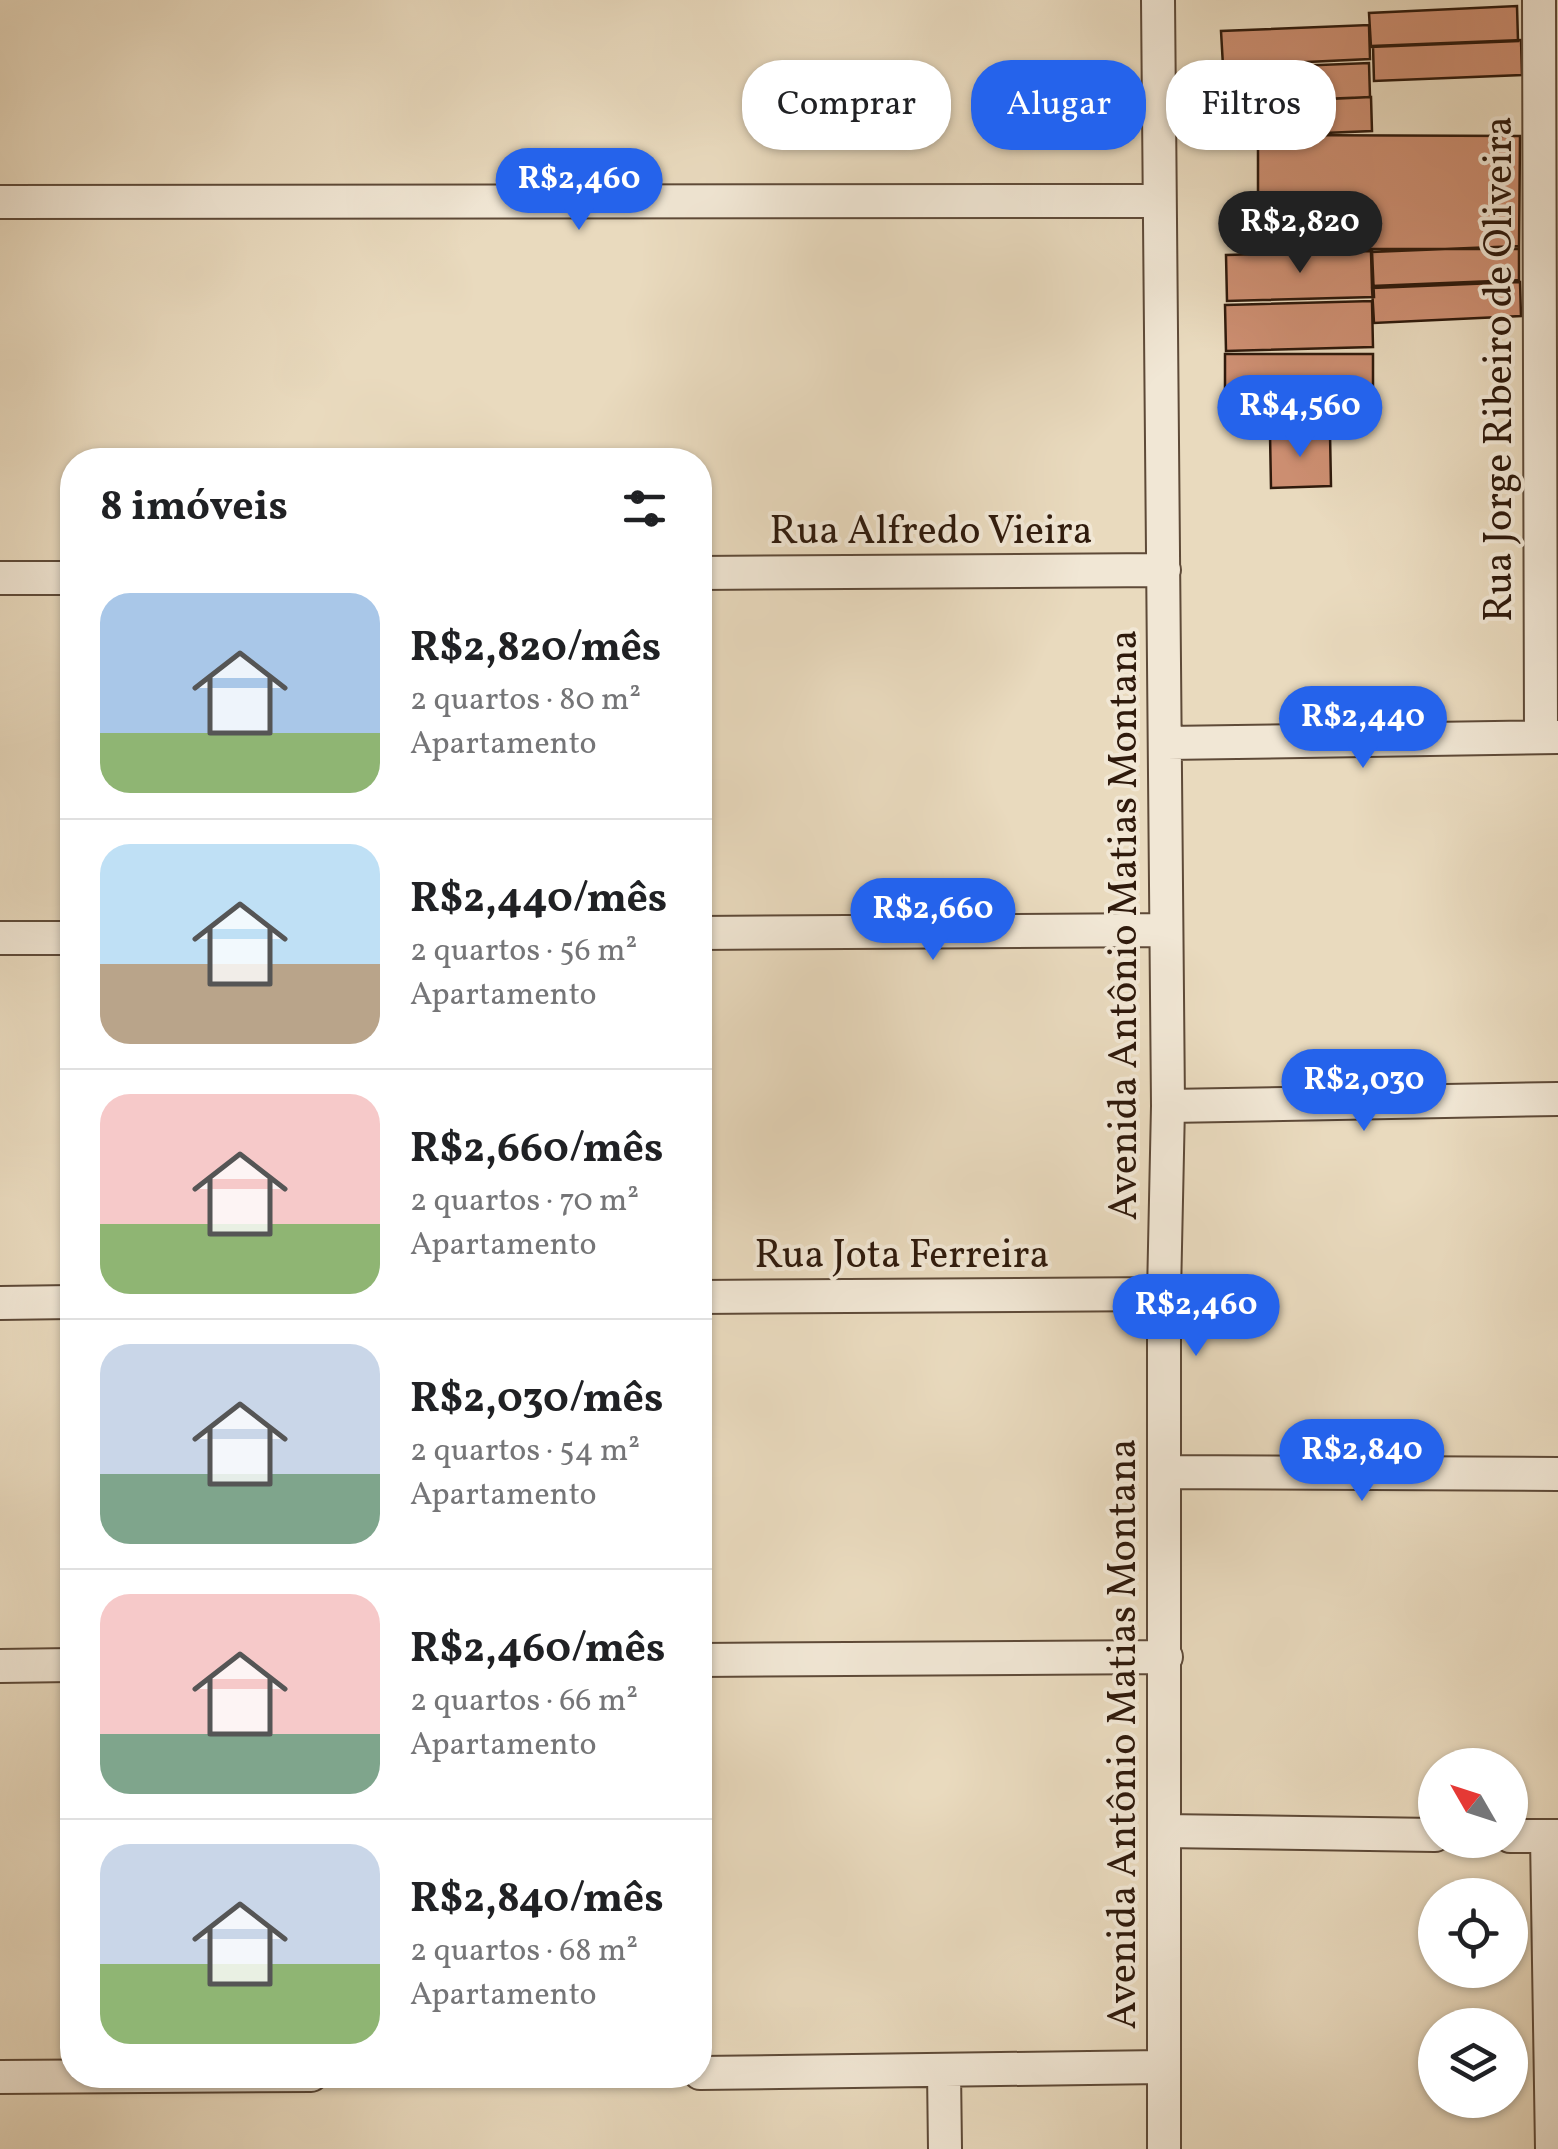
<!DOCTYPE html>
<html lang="pt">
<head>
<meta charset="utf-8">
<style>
	body { margin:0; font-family:Vollkorn,serif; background:#f2f2f2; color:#202124; height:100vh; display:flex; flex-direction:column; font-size:38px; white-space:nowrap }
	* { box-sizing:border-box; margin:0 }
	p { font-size:32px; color:#757577 }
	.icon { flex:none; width:55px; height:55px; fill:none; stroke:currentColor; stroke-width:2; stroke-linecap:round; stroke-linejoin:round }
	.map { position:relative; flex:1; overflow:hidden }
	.drawer { position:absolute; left:60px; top:448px; width:652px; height:1640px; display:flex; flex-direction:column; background:#fff; border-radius:40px; box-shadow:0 2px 8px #0004 }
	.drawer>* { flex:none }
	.guide { position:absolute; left:742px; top:60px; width:665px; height:90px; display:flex; gap:20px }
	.needle { width:65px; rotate:309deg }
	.buttons { position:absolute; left:1418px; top:1748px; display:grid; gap:20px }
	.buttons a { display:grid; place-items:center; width:110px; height:110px; border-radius:50%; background:#fff; box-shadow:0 2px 8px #0004; font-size:50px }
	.price { position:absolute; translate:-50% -85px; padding:0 22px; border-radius:35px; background:#2563eb; color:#fff; font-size:32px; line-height:65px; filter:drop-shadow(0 2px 5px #0008) }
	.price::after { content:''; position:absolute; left:50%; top:60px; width:30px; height:22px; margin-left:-15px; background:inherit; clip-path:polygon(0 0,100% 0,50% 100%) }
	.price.active { background:#222; color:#fff }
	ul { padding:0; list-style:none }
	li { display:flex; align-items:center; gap:30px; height:250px; padding:0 40px }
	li+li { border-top:2px solid #e0e0e0 }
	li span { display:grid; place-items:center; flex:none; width:280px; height:200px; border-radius:30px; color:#555 }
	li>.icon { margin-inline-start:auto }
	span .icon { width:120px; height:120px; fill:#fffc; stroke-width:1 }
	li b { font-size:42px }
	h2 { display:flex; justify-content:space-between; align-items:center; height:120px; padding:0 40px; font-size:42px }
	.chip { padding:0 35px; border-radius:40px; background:#fff; box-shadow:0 2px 8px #0004; font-size:35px; line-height:90px }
	.chip.active { background:#2563eb; color:#fff }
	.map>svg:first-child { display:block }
	.building { fill:#cc8e71; stroke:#2f1a0c; stroke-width:2.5 }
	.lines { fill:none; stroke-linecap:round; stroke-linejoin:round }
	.minor-casing { stroke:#5e4a38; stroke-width:36 }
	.minor { stroke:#f1e7d5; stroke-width:32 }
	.labels { text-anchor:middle; stroke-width:8; stroke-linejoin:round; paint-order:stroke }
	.street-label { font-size:40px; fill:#2f1a0c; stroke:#f1e7d5 }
</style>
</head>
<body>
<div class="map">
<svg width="1558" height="2149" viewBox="0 0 1558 2149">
	<rect width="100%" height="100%" fill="#e9dabe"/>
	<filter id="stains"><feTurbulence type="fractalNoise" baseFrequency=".002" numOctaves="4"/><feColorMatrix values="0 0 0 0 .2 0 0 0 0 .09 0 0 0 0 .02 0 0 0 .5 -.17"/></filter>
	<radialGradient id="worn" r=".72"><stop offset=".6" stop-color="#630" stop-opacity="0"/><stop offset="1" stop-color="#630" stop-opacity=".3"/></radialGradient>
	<path class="building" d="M1517,6l1,35 -147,6 -2,-34z
		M1369,25l1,34 -147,7 -2,-35z
		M1521,40l1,35 -148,6 -1,-35z
		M1369,63l1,34 -148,7 -1,-35z
		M1371,97l1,34 -148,6 -1,-34z
		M1258,135l262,1 -1,113h-261z
		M1519,246v34l-147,6 -1,-34z
		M1372,251l2,46 -147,4 -1,-46z
		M1520,282l1,34 -147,7 -2,-35z
		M1372,301l1,46 -147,4 -1,-46z
		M1225,354h148v71h-148z
		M1330,433l1,53 -60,2 -1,-54z"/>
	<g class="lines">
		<g class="minor-casing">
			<path id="minor" d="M1158,0l10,1106 -4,188v855
				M1539,0l2,737
				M0,202l1158,-1
				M700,573l464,-3
				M0,578h72
				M1167,743l391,-6
				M700,933l466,-3
				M0,938h72
				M1168,1106l390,-7
				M700,1297l464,-3
				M0,1303l72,-1
				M1165,1472l393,2
				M700,1660l466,-3
				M0,1666l72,-1
				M1165,1831l270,4
				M1510,1836h48
				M1547,1837l5,312
				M944,2071l1,78
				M700,2073l462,-6
				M0,2077l311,-2"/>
		</g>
		<use href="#minor" class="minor"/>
	</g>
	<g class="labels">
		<g class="street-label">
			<text transform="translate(1497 369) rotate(-90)" y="14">Rua Jorge Ribeiro de Oliveira</text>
			<text x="931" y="543">Rua Alfredo Vieira</text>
			<text transform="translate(1122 925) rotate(-90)" y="14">Avenida Antônio Matias Montana</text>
			<text x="902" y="1267">Rua Jota Ferreira</text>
			<text transform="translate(1121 1734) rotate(-90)" y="14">Avenida Antônio Matias Montana</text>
		</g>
	</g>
	<rect width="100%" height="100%" filter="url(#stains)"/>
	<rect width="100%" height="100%" fill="url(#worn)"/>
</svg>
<div class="buttons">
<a><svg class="needle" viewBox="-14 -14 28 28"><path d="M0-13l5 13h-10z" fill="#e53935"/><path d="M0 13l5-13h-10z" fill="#757577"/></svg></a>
<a><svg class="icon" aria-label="locate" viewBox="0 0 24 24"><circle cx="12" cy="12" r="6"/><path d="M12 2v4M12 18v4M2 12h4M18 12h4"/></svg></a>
<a><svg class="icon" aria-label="layers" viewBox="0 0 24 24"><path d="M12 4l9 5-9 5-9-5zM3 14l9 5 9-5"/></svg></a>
</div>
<b class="price" style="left:579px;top:233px">R$2,460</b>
<b class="price active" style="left:1300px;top:276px">R$2,820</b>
<b class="price" style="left:1300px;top:460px">R$4,560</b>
<b class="price" style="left:1363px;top:771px">R$2,440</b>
<b class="price" style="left:933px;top:963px">R$2,660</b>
<b class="price" style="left:1364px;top:1134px">R$2,030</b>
<b class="price" style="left:1196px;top:1359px">R$2,460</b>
<b class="price" style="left:1362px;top:1504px">R$2,840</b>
<div class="guide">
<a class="chip">Comprar</a>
<a class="chip active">Alugar</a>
<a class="chip">Filtros</a>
</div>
<section class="drawer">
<h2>8 imóveis<svg class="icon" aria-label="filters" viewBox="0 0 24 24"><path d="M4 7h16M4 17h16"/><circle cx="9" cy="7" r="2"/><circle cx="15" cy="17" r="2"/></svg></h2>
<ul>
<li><span style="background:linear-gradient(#a9c7e8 70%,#8fb573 0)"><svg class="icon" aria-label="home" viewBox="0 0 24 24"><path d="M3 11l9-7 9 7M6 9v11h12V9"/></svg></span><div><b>R$2,820/mês</b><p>2 quartos · 80 m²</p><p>Apartamento</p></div></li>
<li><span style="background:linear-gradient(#bfe0f5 60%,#b9a48a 0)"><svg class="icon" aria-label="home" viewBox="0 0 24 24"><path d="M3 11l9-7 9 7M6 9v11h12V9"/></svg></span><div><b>R$2,440/mês</b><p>2 quartos · 56 m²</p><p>Apartamento</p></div></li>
<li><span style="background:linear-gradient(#f6c9c9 65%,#8fb573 0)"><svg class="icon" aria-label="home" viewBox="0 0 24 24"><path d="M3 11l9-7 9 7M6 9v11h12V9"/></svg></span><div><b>R$2,660/mês</b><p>2 quartos · 70 m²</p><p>Apartamento</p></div></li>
<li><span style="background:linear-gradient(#c9d6e8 65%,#7fa58c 0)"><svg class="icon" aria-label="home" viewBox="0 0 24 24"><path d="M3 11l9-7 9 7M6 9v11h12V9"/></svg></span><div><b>R$2,030/mês</b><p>2 quartos · 54 m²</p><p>Apartamento</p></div></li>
<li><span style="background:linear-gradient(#f6c9c9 70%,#7fa58c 0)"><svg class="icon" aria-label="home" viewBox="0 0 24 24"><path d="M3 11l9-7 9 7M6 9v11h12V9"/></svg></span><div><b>R$2,460/mês</b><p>2 quartos · 66 m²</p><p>Apartamento</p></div></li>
<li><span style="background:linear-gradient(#c9d6e8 60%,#8fb573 0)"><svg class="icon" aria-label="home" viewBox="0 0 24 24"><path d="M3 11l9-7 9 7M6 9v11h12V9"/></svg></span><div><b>R$2,840/mês</b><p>2 quartos · 68 m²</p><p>Apartamento</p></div></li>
</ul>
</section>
</div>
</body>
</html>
